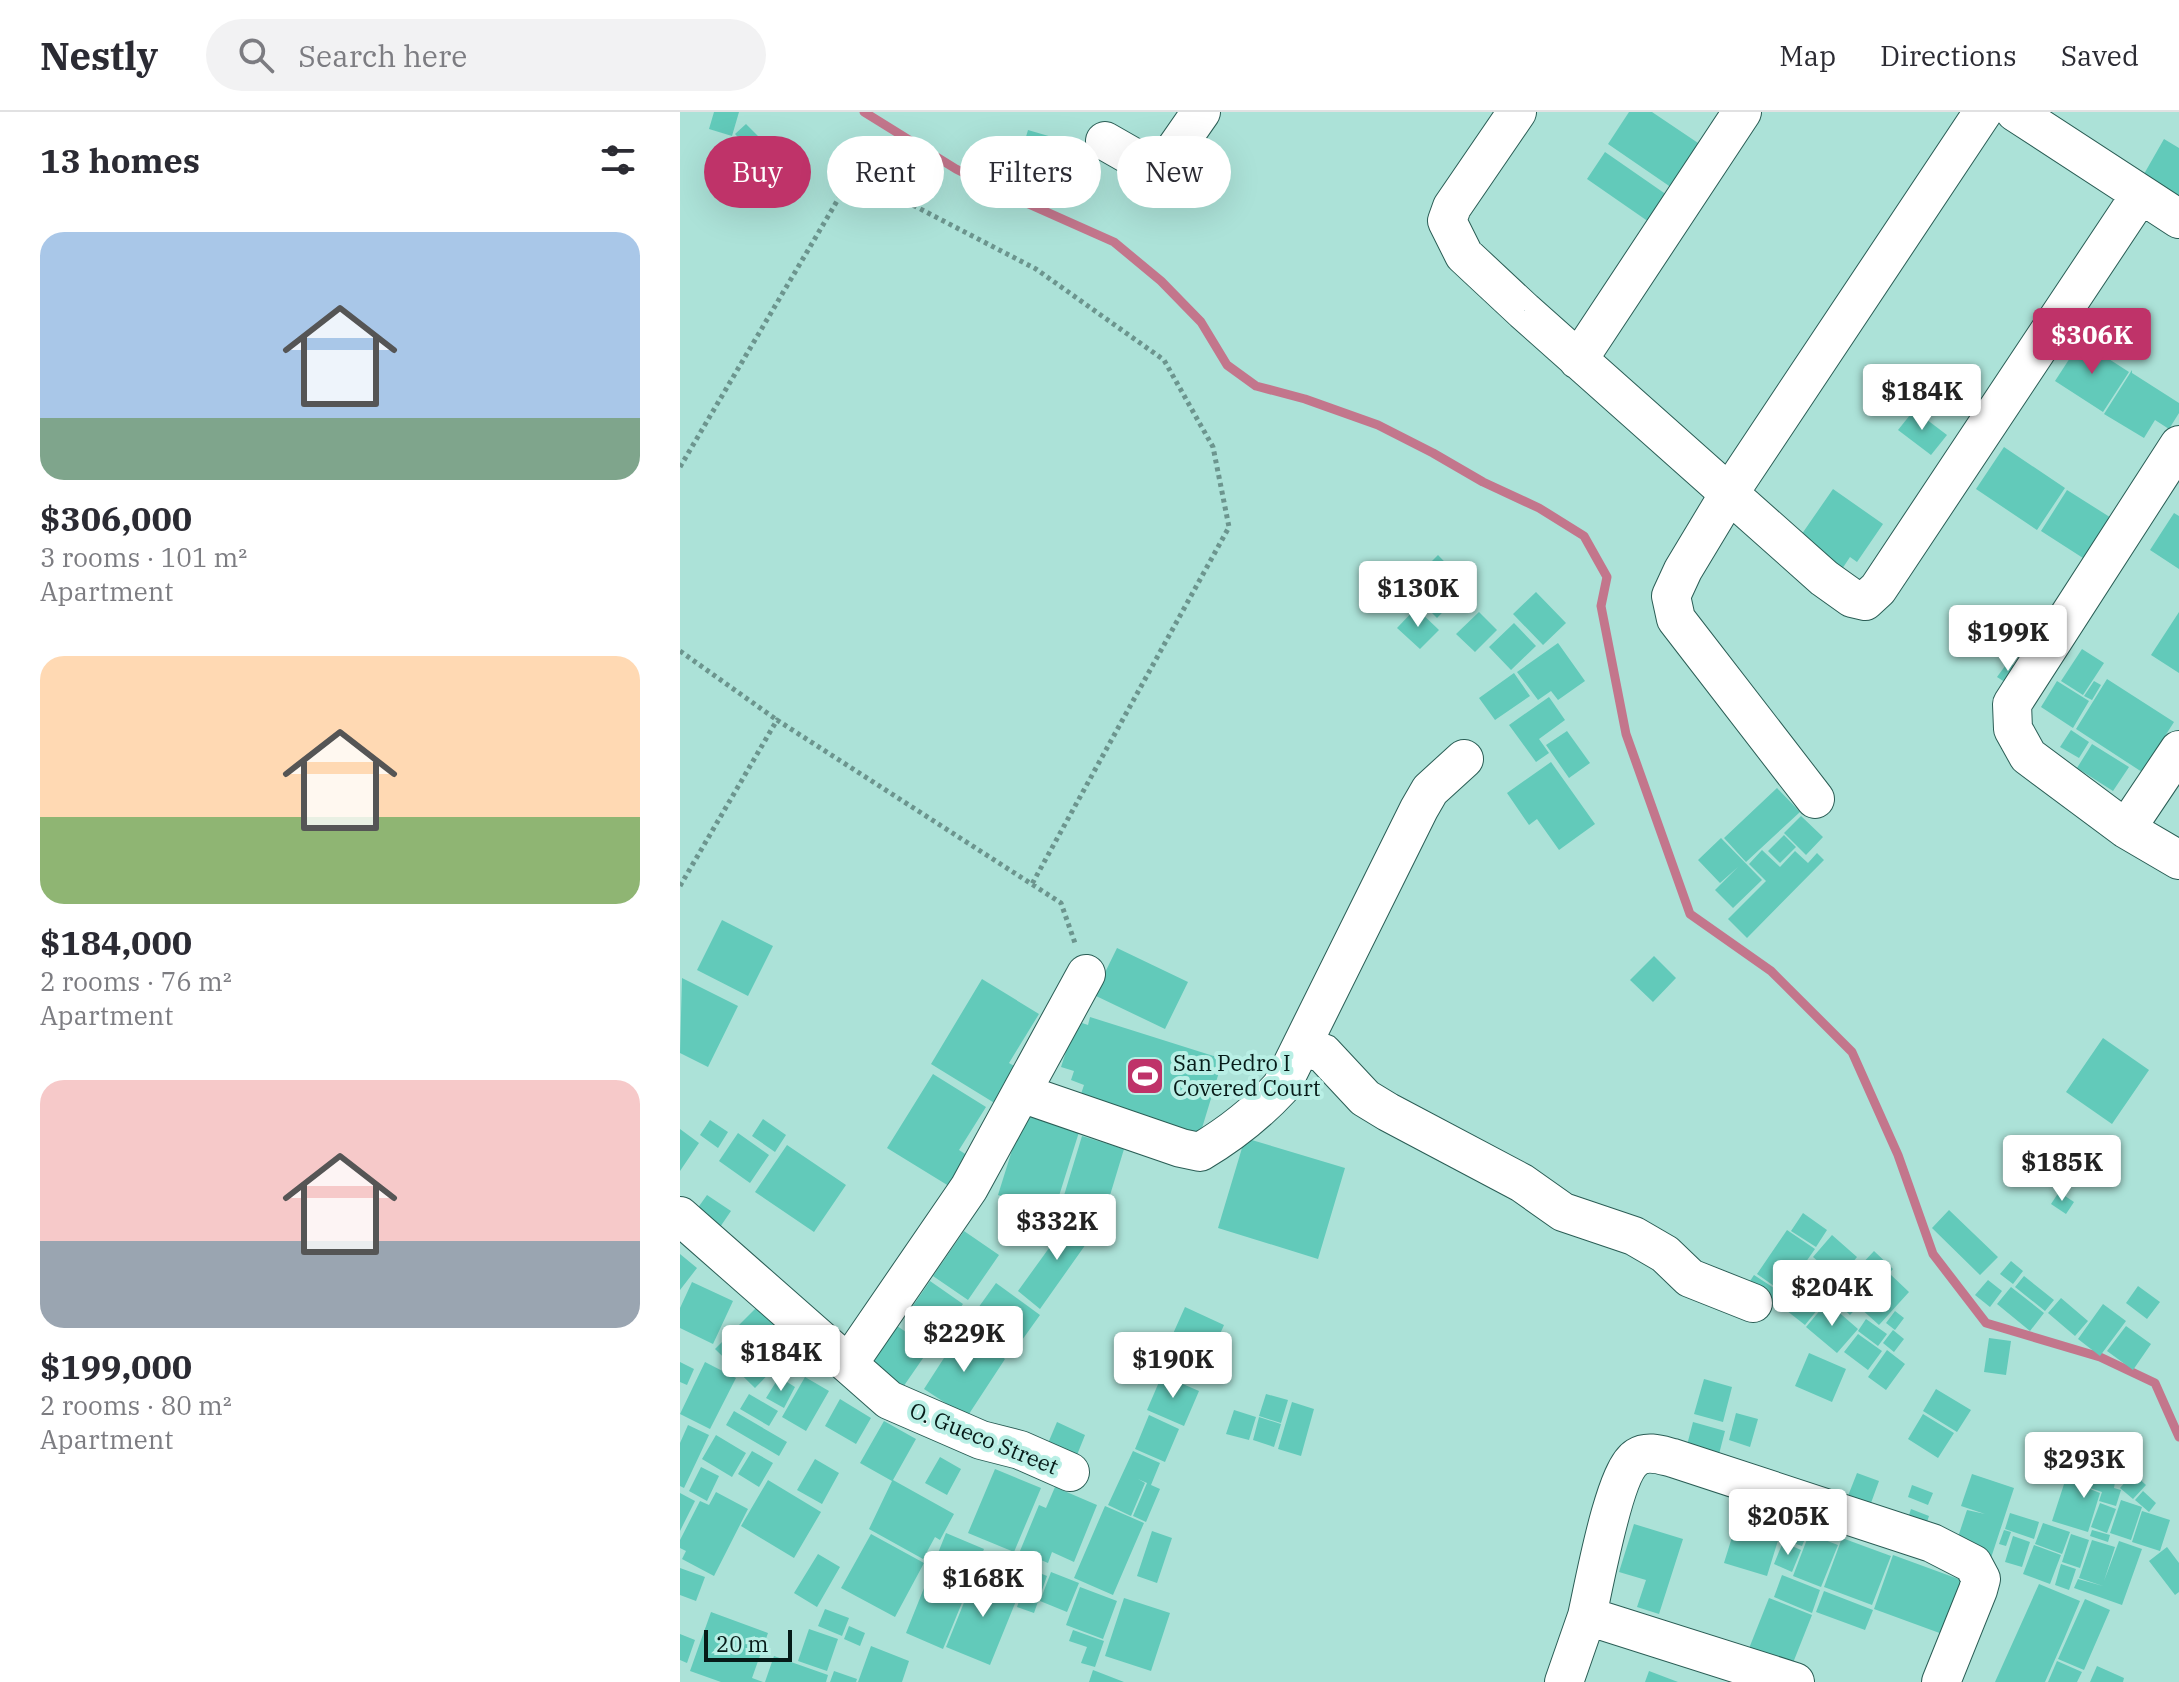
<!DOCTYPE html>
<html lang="en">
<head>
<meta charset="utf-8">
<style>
	body { margin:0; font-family:"IBM Plex Serif",serif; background:#f2f2f3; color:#2b2b33; height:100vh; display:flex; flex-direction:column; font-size:30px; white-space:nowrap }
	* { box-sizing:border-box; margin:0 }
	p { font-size:26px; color:#7c7c81 }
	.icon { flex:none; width:44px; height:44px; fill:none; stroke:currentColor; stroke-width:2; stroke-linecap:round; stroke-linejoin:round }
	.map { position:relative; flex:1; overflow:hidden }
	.panel { display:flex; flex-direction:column; background:#fff; width:680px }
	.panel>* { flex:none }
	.banner { position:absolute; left:24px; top:24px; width:760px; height:72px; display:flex; gap:16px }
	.scale { position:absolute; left:24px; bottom:20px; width:88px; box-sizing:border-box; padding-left:8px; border:4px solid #061b18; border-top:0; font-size:22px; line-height:28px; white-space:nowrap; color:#061b18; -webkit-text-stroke:6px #b9efe5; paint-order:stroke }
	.price { position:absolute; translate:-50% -68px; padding:0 18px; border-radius:8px; background:#fff; color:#222; font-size:26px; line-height:52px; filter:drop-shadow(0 2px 4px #0008) }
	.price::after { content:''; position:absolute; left:50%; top:48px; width:24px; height:18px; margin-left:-12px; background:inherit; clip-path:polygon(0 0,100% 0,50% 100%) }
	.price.current { background:#bf3369; color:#fff }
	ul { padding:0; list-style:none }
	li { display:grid; align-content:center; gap:16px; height:424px; padding:0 40px }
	li span { display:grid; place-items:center; height:248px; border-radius:24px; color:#555 }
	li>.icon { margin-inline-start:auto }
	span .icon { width:144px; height:144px; fill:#fffc; stroke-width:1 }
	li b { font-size:34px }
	h2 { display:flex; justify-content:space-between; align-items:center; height:96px; padding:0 40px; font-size:34px }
	.chip { padding:0 28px; border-radius:36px; background:#fff; box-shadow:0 8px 32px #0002; font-size:28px; line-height:72px }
	.chip.current { background:#bf3369; color:#fff }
	header { display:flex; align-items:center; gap:48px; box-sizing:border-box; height:112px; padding:0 40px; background:#fff; border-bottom:2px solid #e1e1e2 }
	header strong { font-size:38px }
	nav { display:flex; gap:44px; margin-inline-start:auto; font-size:28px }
	.search { width:560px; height:72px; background:#f2f2f3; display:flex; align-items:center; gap:20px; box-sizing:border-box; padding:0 28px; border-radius:44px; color:#7c7c81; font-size:30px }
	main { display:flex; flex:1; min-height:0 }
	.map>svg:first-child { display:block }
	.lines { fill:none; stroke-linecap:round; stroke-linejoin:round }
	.stream { stroke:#c3768c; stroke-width:9 }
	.building { fill:#62caba }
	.minor-casing { stroke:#2a5d55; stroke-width:40 }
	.path { stroke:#6c958e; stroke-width:5; stroke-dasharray:4 4; stroke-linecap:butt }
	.minor { stroke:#fff; stroke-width:38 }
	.labels { text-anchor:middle; stroke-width:8; stroke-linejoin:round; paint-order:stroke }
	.poi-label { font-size:22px; fill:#061b18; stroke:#b9efe5; text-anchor:start }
	.street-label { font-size:22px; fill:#061b18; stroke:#b9efe5 }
</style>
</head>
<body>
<header>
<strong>Nestly</strong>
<div class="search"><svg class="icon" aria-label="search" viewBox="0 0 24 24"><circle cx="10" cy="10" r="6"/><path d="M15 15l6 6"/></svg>Search here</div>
<nav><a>Map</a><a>Directions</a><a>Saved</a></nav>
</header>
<main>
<section class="panel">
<h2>13 homes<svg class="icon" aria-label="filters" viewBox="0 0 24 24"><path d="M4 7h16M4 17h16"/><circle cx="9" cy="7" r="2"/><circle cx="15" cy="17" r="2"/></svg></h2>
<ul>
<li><span style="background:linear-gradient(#a9c7e8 75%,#7fa58c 0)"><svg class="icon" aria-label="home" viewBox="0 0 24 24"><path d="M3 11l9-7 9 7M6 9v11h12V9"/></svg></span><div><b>$306,000</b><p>3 rooms · 101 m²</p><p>Apartment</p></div></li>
<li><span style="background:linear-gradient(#ffd9b3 65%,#8fb573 0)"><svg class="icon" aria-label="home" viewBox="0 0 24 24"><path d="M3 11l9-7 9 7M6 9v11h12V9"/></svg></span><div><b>$184,000</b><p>2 rooms · 76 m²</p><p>Apartment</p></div></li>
<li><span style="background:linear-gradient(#f6c9c9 65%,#9aa5b1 0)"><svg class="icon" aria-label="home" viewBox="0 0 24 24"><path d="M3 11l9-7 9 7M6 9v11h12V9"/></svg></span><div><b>$199,000</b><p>2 rooms · 80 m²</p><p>Apartment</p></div></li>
</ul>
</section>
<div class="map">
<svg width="1499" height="1570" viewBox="0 0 1499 1570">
	<rect width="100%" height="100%" fill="#ace2d8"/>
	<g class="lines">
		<path class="stream" d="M184,0l92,57 50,25 108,48 47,39 40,41 26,43 29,21 49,13 73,26 55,28 50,29 56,26 45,28 23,41 -6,29 25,128 64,180 81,57 81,81 46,103 35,99 53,69 114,34 55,26 24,54"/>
	</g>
	<path class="building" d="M34,0h25l-7,24 -23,-7z
		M949,0h23l52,35 -29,43 -67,-46z
		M66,12l14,14 -11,11 -14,-15z
		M348,18l41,12 -5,17 -41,-12z
		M1484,27l15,9v57l-43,-17z
		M342,38l16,6 -8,22 -15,-6z
		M925,40l62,43 -18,27 -62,-43z
		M361,48l19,7 -13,39 -37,-13 5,-16 18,6z
		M1401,229l48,31 -26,40 -48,-31z
		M1452,258v3l47,30v10l-10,16 -14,-9 -11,18 -40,-24z
		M1234,298l33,25 -16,20 -33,-25z
		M1324,335l61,41 -28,42 -61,-41z
		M1153,377l50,35 -26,38 -7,-5 -10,15 -43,-31z
		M1387,378l57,36 -27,41 -56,-36z
		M1494,401l5,3v53l-29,-19z
		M758,443l30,31 -31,32 -31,-31z
		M856,480l30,31 -23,22 -30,-31z
		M736,496l23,22 -19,19 -23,-21z
		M799,500l18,18 -22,22 -19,-18z
		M1499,500v61l-28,-18z
		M834,511l22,23 -25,24 -22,-23z
		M1341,512l19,12 -14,21 -18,-12z
		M878,531l27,38 -27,19 -7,-9 -13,9 -21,-28z
		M1402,537l22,14 -21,32 -22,-14z
		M1328,550l11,6 -11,16 -11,-7z
		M834,561l16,23 -35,24 -16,-22z
		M1427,567l67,43 -32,50 -66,-43z
		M1377,569l32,20 -16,27 -32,-21z
		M1414,569l7,4 -9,15 -8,-4z
		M869,585l16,23 -26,19 10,14 -13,9 -27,-37z
		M1391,618l18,12 -10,16 -19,-11z
		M887,619l23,32 -21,15 -23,-33z
		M1412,632l37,23 -16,24 -36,-23z
		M871,650l44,62 -36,26 -22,-31 -8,6 -22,-32z
		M1097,676l23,24 -54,50 -22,-24z
		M1121,704l22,21 -17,18 -22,-22z
		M1104,723l12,12 -16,16 -12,-12z
		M1041,726l41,42 -29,28 -18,-18 23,-23 -18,16 -22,-23z
		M1082,738l18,17 15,-16 13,12 9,-10 7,7 -77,78 -19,-19 38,-38 -17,-17z
		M42,808l51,26 -25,50 -51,-26z
		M437,836l71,34 -23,47 -71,-34z
		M974,844l22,22 -23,24 -23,-22z
		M2,866l56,28 -30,61 -28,-14z
		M302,867l57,35 -30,49 14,8 -22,36 -70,-43z
		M410,905l133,42 -24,79 -120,-38 5,-15 -13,-5 3,-9 -13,-4 15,-46 12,4z
		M1423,926l46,32 -37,54 -46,-32z
		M253,962l53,33 -27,43 17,11 -19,30 -70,-43z
		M343,1003l56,17 -25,80 -56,-17z
		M83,1007l23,16 -11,17 -23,-16z
		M30,1008l18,12 -10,16 -18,-13z
		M0,1017l19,14 -19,28z
		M58,1021l31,22 -19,28 -31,-22z
		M402,1024l42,13 -23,76 -42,-13z
		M565,1026l100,30 -27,91 -100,-31z
		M107,1033l59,40 -32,47 -59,-40z
		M1379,1080l15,10 -8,12 -15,-10z
		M27,1083l24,16 -15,22 -24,-17z
		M1269,1098l49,47 -18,18 -48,-47z
		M1123,1101l24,17 -11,17 -25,-16z
		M390,1107l28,8 -58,82 -22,-18z
		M1107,1118l28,19 -31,44 -27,-19z
		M284,1119l35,24 -31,45 -35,-24z
		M1152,1123l25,22 -18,22 -26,-22z
		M1194,1139l19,18 -43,46 -19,-18z
		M0,1142l17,14 -17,22z
		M1331,1149l12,10 -10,13 -13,-10z
		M1210,1162l19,18 -30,33 -20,-18z
		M1074,1163l26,17 -12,18 -26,-17z
		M1344,1164l30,24 -9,11 -30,-24z
		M1308,1168l14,11 -12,16 -15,-12z
		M250,1169l33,23 -21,29 -32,-23z
		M12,1170l41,19 -20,43 -33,-16v-20z
		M316,1171l44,32 -28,39 -44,-32z
		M1458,1174l22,16 -13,17 -21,-16z
		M1331,1175l33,26 -14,18 -33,-27z
		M1109,1186l14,12 7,-8 8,7 -13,16 -23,-18z
		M1381,1186l27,23 -13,15 -27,-23z
		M1147,1190l31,27 -21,24 -31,-26z
		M1423,1192l23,17 -26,35 -22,-17z
		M78,1194l40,38 -43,44 -40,-39z
		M505,1195l39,18 -22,49 -39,-18z
		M1215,1199l9,7 -9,12 -9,-7z
		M1186,1207l21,15 -9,12 -20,-15z
		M217,1214l33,22 -29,42 -33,-22z
		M1446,1214l25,18 -18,26 -26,-19z
		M282,1218l43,29 -38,58 -43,-28z
		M1213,1218l11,9 -10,13 -11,-9z
		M1178,1222l24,17 -14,19 -24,-18z
		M1309,1226l22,3 -5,34 -22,-3z
		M1207,1238l18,14 -19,26 -18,-13z
		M1129,1241l37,16 -14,33 -37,-16z
		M0,1250l14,7 -7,16 -7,-3z
		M25,1250l31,16 -26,51 -30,-15z
		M482,1263l37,16 -15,35 -37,-16z
		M99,1265l16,10 -11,21 -18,-10z
		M125,1265l24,14 -23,40 -24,-14z
		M1024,1267l28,8 -9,35 -29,-8z
		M1256,1277l35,21 -14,22 -34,-21z
		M69,1282l29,17 -9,15 -29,-17z
		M586,1282l22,6 -7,23 -22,-7z
		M160,1287l31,19 -15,26 -31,-18z
		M612,1290l22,7 -13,47 -23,-7z
		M554,1298l22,7 -7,23 -23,-6z
		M54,1299l53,31 -8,14 -53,-31z
		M1056,1301l22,6 -8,28 -21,-7z
		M1243,1302l31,19 -16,25 -30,-19z
		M469,1303l30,14 -14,33 -30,-13z
		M579,1305l22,7 -7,23 -21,-7z
		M204,1309l32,18 -23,41 61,34 -14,26 -5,-3 -12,22 -54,-30 23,-48 -32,-18z
		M377,1310l28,13 -10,25 -29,-12z
		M1013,1310l32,9 -7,27 -32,-9z
		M8,1313l21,10 -25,53 -4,-2v-43z
		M36,1323l30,18 -14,24 -30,-18z
		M72,1339l21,12 -14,24 -21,-13z
		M453,1339l27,12 -9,22 9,4 -14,33 -13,-6 14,-33 -9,-4 7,4 -14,33 -23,-11z
		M260,1345l21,12 -14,26 -22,-12z
		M135,1347l24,14 -17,31 -25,-14z
		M21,1355l18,9 -12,25 -18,-10z
		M315,1357l46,19 -27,64 -46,-19z
		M1396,1357l39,13 -1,6 7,2 -5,16 -17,-5 3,-9 -27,-9 25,10 -12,39 -36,-11 13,-40 6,2z
		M1177,1361l22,8 -12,33 -23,-8z
		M1453,1361l13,12 -13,14 -13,-11z
		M1292,1362l42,14 -25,76 -36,-12 14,-42 18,4 -24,-8z
		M88,1368l53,32 -27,46 -53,-32z
		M1232,1373l21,8 -5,12 -20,-8z
		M375,1375l42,18 -23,57 -22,-10 -4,11 -28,-12 19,-46 7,3z
		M1463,1379l13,12 -7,9 -14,-12z
		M36,1380l32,17 -34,67 -32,-17 4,-8 -6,-3v-8l20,-39 9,4z
		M0,1381l15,8 -15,30z
		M1441,1388l21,7 -11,33 -21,-7z
		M1420,1391l16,6 -9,24 -16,-6z
		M425,1394l39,17 -31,72 -39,-17z
		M1061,1396l43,13 -17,55 -43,-13z
		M1231,1397l18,7 -3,9 -18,-7z
		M1462,1399l28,9 -10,31 -28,-9z
		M1330,1401l29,9 -5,17 -29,-10z
		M1363,1411l27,9 -8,22 -27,-10z
		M954,1412l49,15 -24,75 -22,-7 9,-27 -27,-8z
		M1115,1417l12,5 -5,12 -12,-4z
		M1324,1418l7,2 -5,14 -7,-2z
		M1412,1418l18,5 -2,7 -18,-6z
		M472,1419l20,7 -15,45 -20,-7z
		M266,1421l38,16 -41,100 -37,-16z
		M191,1422l53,29 -29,54 -54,-29z
		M1129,1422l29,11 -17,42 -28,-11z
		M1391,1422l18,6 -9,28 -18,-6z
		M1333,1424l17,6 -8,25 -17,-5z
		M1162,1426l49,18 -19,49 -48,-18z
		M1412,1428l23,7 -11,34 15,-40 23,8 -20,56 -48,-17 4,-9 25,7 -24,-8z
		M1103,1430l18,8 -9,22 -18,-8z
		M1354,1433l27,10 -11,29 -27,-10z
		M1487,1435l12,16v29l-4,3 -26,-34z
		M138,1442l22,13 -23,40 -23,-14z
		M1213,1443l71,26 -19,54 -71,-26z
		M1381,1452l15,5 -7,21 -14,-5z
		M0,1456l25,9 -9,24 -16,-6z
		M350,1457l17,7 -13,37 -17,-6z
		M371,1460l28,11 -12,29 -27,-11z
		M296,1461l44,18 -30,74 -44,-18z
		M1102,1463l38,15 -8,23 -38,-16z
		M1359,1472l41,17 -16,38 -19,43h-50z
		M400,1475l37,14 -14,38 -37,-14z
		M1144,1479l49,19 -8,20 -49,-18z
		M444,1486l46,15 -19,58 -46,-15z
		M1089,1486l43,17 -25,63 -43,-17z
		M1405,1487l25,11 -26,60 -26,-11z
		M145,1497l24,9 -7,18 -24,-10z
		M31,1500l57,21 -16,45 11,4h-42l-31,-11z
		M169,1514l16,7 -5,13 -16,-7z
		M129,1517l29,10 -11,32 -29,-10z
		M393,1518l31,11 -9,26 -14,-4 6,-16 -18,-6z
		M0,1522l15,6 -8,23 -7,-3z
		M191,1534l38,15 -7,21h-44z
		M94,1544l54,19 -2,7h-61z
		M1377,1549l25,11 -5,10h-29z
		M1417,1554l27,12 -1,4h-33z
		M413,1558l31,12h-35z
		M154,1559l23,8 -1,3h-26z
		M969,1559l29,11h-33z"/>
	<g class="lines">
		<g class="minor-casing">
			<path id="minor" d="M837,0l-65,95 -5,14 17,34 60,56 300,267 28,20 13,3 13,-12 262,-394
				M1335,0l164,107
				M425,29l28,16 26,7 10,-6 32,-46
				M898,248l164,-248
				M1499,333l-167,259 1,25 15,27 98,73 53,31
				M1135,687l-139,-180 -5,-23 12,-26 47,-78 253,-380
				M1446,717l53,-79
				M623,936l20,5 42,45 23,14 134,71 41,29 71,24 31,18 25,24 63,25
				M341,981l160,55 19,4c32,-19 57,-39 81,-65l138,-278 11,-19 34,-31
				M0,1104l209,184 92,40 39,10 50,22
				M169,1251l120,-175 117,-214
				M884,1570l23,-66
				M1115,1570l-208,-66c7,-30 27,-145 50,-159 11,-7 24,-2 36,1l259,85 41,21 8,15 -3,11 -37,92"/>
		</g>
		<path class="path" d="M0,355l173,-293 183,95 128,91 49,87 16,80 -197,357
			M0,539l97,69
			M0,774l97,-166 284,183 15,43"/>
		<use href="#minor" class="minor"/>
	</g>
	<defs>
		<g id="stadium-square" transform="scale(2)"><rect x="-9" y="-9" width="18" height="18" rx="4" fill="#bf3369" stroke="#b9efe5"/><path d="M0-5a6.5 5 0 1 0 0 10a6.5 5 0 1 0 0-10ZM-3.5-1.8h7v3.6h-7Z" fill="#fff"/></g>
	</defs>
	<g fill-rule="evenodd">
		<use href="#stadium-square" x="465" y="964"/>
	</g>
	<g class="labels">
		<g class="poi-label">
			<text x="493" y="959">San Pedro I<tspan x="493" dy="25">Covered Court</tspan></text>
		</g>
		<g class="street-label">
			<text transform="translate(304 1326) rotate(22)" y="8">O. Gueco Street</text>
		</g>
	</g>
</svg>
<div class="scale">20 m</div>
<b class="price current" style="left:1412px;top:264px">$306K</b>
<b class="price" style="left:1242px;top:320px">$184K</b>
<b class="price" style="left:738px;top:517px">$130K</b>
<b class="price" style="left:1328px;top:561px">$199K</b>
<b class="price" style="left:1382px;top:1091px">$185K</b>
<b class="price" style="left:377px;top:1150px">$332K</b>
<b class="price" style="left:1152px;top:1216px">$204K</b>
<b class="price" style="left:284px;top:1262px">$229K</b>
<b class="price" style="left:101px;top:1281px">$184K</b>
<b class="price" style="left:493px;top:1288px">$190K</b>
<b class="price" style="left:1404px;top:1388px">$293K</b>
<b class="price" style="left:1108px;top:1445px">$205K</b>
<b class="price" style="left:303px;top:1507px">$168K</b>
<div class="banner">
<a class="chip current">Buy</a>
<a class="chip">Rent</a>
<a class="chip">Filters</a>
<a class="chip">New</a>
</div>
</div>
</main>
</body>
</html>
